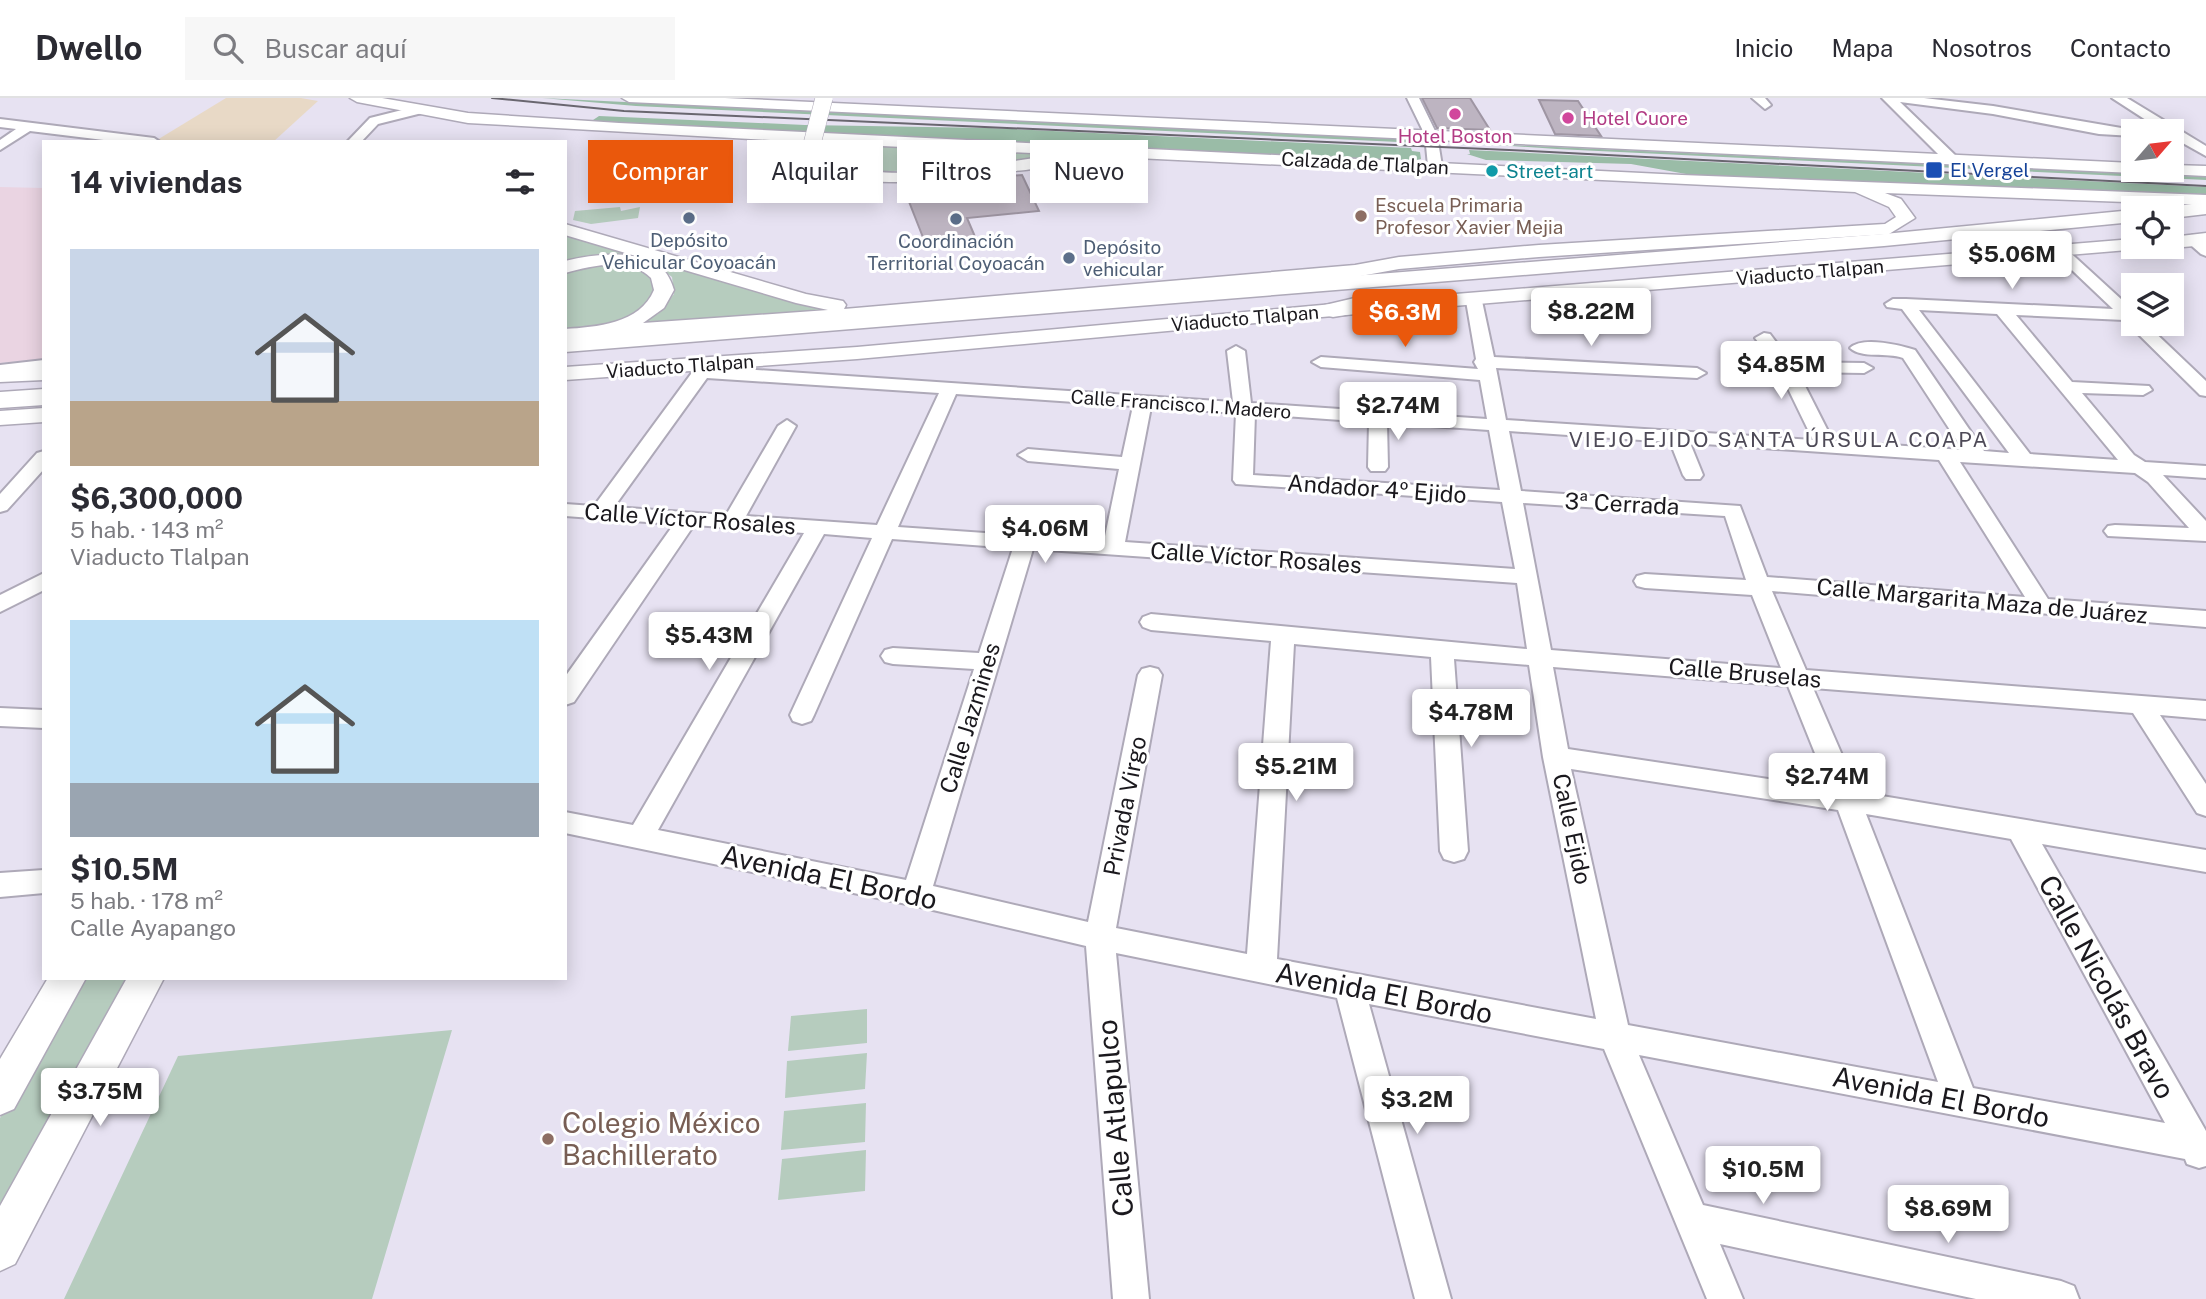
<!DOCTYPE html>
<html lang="es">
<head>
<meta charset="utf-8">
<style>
	body { margin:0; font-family:"Public Sans",sans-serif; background:#f7f7f7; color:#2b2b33; height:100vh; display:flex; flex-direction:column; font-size:26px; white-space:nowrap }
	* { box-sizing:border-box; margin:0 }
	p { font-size:23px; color:#7c7c81 }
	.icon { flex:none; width:38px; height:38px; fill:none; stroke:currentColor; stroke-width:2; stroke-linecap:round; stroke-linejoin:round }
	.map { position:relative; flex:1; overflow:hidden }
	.panel { position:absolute; left:42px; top:42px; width:525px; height:840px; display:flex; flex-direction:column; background:#fff; border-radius:0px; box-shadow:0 4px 18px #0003 }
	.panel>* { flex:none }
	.hud { position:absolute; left:588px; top:42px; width:665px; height:63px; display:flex; gap:14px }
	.needle { width:46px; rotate:62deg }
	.tools { position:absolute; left:2121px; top:21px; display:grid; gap:14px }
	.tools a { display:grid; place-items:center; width:63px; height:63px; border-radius:0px; background:#fff; box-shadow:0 4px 18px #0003; font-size:35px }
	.price { position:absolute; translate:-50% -60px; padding:0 16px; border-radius:7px; background:#fff; color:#222; font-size:23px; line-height:46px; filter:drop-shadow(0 2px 4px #0008) }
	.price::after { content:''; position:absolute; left:50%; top:42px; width:21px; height:16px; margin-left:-10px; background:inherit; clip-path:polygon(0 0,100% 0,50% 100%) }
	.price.current { background:#ea580c; color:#fff }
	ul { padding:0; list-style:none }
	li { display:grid; align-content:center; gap:14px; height:371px; padding:0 28px }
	li span { display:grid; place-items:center; height:217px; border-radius:0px; color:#555 }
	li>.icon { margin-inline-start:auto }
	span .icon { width:126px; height:126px; fill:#fffc; stroke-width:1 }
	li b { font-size:30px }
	h2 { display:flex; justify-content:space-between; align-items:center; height:84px; padding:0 28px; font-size:30px }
	.pill { padding:0 24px; border-radius:0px; background:#fff; box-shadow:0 4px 18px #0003; font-size:24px; line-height:63px }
	.pill.current { background:#ea580c; color:#fff }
	header { display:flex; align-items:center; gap:42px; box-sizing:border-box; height:98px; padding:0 35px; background:#fff; border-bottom:2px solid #e1e1e2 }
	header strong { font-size:33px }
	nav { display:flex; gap:38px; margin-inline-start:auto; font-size:24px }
	.search { width:490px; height:63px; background:#f7f7f7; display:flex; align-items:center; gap:18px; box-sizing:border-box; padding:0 24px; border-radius:0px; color:#7c7c81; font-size:26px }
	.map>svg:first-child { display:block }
	.industrial { fill:#ead4e2 }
	.medical { fill:#e8d9c6 }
	.green { fill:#b6ccbe }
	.forest { fill:#9abca7 }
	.building { fill:#bdb4c1; stroke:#9f96a3; stroke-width:2 }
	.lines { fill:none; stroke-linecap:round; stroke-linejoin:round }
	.minor-casing { stroke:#aea9b8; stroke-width:4 }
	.major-casing { stroke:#aea9b8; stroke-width:3 }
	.highway-casing { stroke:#aea9b8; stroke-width:3 }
	.minor { fill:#fff; fill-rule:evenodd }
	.major { fill:#fff; fill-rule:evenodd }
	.highway { fill:#fff; fill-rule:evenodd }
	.tram { stroke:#69666f; stroke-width:2 }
	.major-bridge-casing { stroke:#aea9b8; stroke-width:18; stroke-linecap:butt }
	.major-bridge { stroke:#fff; stroke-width:17 }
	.hotel-dot { fill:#d1479c; stroke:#fff; stroke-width:2.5 }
	.transit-dot { fill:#1a4fb4; stroke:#fff; stroke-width:2.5 }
	.culture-dot { fill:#0f9aa8; stroke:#fff; stroke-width:2.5 }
	.education-dot { fill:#8d6e63; stroke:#fff; stroke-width:2.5 }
	.service-dot { fill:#5c6f8a; stroke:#fff; stroke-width:2.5 }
	.labels { text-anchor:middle; stroke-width:6; stroke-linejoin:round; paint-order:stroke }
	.far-hotel-label { font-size:19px; fill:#b23c85; stroke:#fff; text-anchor:start }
	.far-street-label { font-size:19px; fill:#1a181d; stroke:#fff }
	.far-transit-label { font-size:19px; fill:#164399; stroke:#fff; text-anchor:start }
	.far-culture-label { font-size:19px; fill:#0d838f; stroke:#fff; text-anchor:start }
	.far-education-label { font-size:19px; fill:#785e54; stroke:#fff; text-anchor:start }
	.far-service-label { font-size:19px; fill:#4e5e75; stroke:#fff }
	.far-neighbourhood-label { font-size:21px; letter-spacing:2px; fill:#4e4a57; stroke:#fff }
	.street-label { font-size:23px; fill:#1a181d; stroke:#fff }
	.near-street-label { font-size:28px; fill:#1a181d; stroke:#fff }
	.near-education-label { font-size:28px; fill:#785e54; stroke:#fff; text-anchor:start }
</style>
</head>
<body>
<header>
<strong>Dwello</strong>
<div class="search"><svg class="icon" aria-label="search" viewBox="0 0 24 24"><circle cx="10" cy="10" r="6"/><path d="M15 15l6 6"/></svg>Buscar aquí</div>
<nav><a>Inicio</a><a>Mapa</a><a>Nosotros</a><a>Contacto</a></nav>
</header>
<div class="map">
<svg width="2206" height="1201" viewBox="0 0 2206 1201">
	<rect width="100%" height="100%" fill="#e7e2f2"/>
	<path class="industrial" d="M0,89l44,1v171l-44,4z"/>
	<path class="medical" d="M226,0h75l17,3 -45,41 -116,-2z"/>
	<path class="green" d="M830,46l135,5 4,6c-22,15 -76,18 -103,15 -13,-1 -24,-7 -35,-14z
		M993,53l67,3 -40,7 -31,2z
		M620,109l1,4 19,-4 -2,11 -47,6 -18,-4 2,-9z
		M565,138l245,69 43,3 -231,19 36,-13 16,-20 -2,-17c-32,-27 -68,-18 -107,-14z
		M597,165c20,0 57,0 56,28 0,7 -4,13 -10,18 -20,17 -53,20 -78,22v-61z
		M82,880h53l-135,248v-108z
		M867,911v34l-79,8 3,-35z
		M452,932l-80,269h-308l114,-243z
		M867,955l-2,36 -80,9 2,-37z
		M866,1005l-1,39 -84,8 3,-39z
		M866,1052l-1,41 -87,9 4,-41z"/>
	<path class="forest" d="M542,0l877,42 1,3 -784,-37z
		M599,18l206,9 184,3 422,20 1,3 8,1 1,7 -13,3 -818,-40z
		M1468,45l738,34v3l-649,-31z
		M1469,52l737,37v10l-509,-21 -66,-12 -145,-4 -19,-6h3z"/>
	<path class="building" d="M1422,0h48l20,32 -53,-2z
		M1539,2l39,1 23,35 -46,-2z
		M1022,77l17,36 -72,7 9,21 -50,6 -18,-46 58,-6 -5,-13z"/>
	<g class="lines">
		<g class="minor-casing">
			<path id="minor" d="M1407,0h12l18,37 5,31 -2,3 -5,1 -7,-4 -3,-31z
				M1752,0h13l6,7 -6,4z
				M1882,0h42l69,8 146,25h-6v5l-34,-2 -106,-20 -93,-12 57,55v6h-10z
				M2112,0h15l79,48v10l-34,-19v-6h-9z
				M418,8l6,4 -2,3 -44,11 -17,18h-14l23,-24z
				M0,21l154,19 6,4h-40l-90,-11 -30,19v-10l16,-11 -16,-2z
				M2193,137l13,8v13l-5,-2 -16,-14z
				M2059,147l5,2 69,63v14h13l60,57v15l-6,-1 -76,-75 -108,-5 56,67 77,4 3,4 -9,5 -61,-2 52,62 11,7 61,4v12l-43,-3 43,46v20l-98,-5 -4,-5 4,-5 7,-1 74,3 -41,-46 -13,-9 -175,-11 88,137 158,12v16l-434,-36 34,79 400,31v18l-46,-4 46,69v32l-9,-3 -64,-100 -320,-25 45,104 348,58v22l-164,-28 164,287v35l-7,2 -12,-4 -2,-5 -546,-104 64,150 358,76 13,5 5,13h-103l-256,-55 23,55h-36l-103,-250 -235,-45 82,295h-36l-78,-301 -221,-45 33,346h-36l-27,-353 -170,-40 -351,-73v-21l68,13 171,-292 -110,-8 -120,177 -9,3v-28l109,-153 -109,-8v-12l29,2 97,-132 7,-14h12l2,7 521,35 -6,-51 9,-5 9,5 6,52 236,16 -7,-39 -159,-13 -9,-5 9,-5 157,12 -4,-7 2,-3 -10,-58 8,-5 8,5 12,56 203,11 9,5 -9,5 -201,-10 10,52 307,20 -35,-72 -23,-30 9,-5 6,1 21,28 73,1 9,5 -9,5 -66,-1 35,69 130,9 -60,-92c-16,-6 -41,1 -53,-10 12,-12 50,-3 65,2l69,101 25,2 -107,-144 -15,-2 -2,-3 8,-5h13l207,10 -59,-56 -3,-3zM1919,212l78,4 121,146 -88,-6zM707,280l232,15 -62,132 -131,-9 50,-90 -9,-6 -9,6 -52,89 -112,-8zM956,296l177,12 -11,51 -94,-8 -10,6 10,6 91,8 -15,72 -206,-14zM1151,309l85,6 -3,67 3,4 266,18 13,67 -390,-27zM1255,316l114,8 -1,45 3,4h14l3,-4 -1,-44 102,7 11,60 -247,-15zM1509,333l161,11 13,33 3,4h14l3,-4 -13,-32 249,17 86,137 -258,-20 -27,-71 -219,-15zM1523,405l202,13 21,64 -101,-6 -8,2 -3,5 3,5 8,2 107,7 29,73 -230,-18zM824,436l48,4 -82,177 3,6 9,3 9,-3 3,-6 78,-176 121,9 -34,105 -86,-5 -8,2 -4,6 4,6 8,2 81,5 -68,211 -248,-50zM1033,451l484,34 10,66 -376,-35 -8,3 -3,5 3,5 8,3 120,11 -24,313 -131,-26 46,-253 -4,-6 -8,-2 -8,2 -4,6 -50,247 -155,-36zM1294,546l137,13 9,194 4,8 10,3 10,-3 4,-8 -14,-192 75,6 14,92 53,262 -319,-60zM1553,569l235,19 41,102 -261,-39zM1571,671l267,41 100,272 -310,-57zM1866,716l145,25 154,284 -192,-35z
				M44,262v10l-44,5v-10z
				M44,353v18l-37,41 -7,2v-18l37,-41z
				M44,475v17l-44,22v-17z
				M0,610l44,2v18l-44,-2z
				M44,772v23l-44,4v-24z"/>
		</g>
		<g class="major-casing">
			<path id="major" d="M350,0h32l86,15 151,10 1063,52 524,20v10l-321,-12 16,6 14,19 -26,16 -350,23 -140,12 -44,8 -490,42 -300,22v-12c31,-2 75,-5 89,-39l-3,-12c-22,-22 -59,-12 -86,-5v-12c25,-6 49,-9 74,-4l-74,-22v-11l241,70 37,7 3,4 -2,4 511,-44 44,-8 140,-12 346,-21 11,-7 -7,-10 -34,-15 -1036,-49 2,11c54,36 159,11 221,3l8,5c-9,9 -33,8 -46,10 -48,7 -166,25 -199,-16v-14l-337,-19 -111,-21zM647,161l149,44 32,7 -185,13 21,-15 10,-18c-5,-16 -11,-24 -27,-31z
				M622,0h103l1408,65v7h7l-7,3 -1504,-71z
				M2172,67l34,1v10l-41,-2 -2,-4h9z
				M2206,135v12l-34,3 -3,-1h3v-10z
				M2133,141v8h8l-1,2 -807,67 -476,43 -292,21v-13l292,-20 476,-43z
				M44,269v13l-44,2v-14z
				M44,310v14l-44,3v-14z
				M48,880h38l-72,131 -14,6v-56z
				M127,880h37l-149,286 -15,7v-65z"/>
		</g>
		<g class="highway-casing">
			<path id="highway" d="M2206,104v12l-34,4v-10h-8z
				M2133,112v12l-249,24 -1319,106v-14l1319,-104z
				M1392,196l8,2 4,5 -4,5 -67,11 -8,-2 -4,-5 4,-5 34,-8z
				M44,291v16l-44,3v-16z"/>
		</g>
		<use href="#minor" class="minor"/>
		<use href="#major" class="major"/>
		<use href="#highway" class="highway"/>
		<path class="tram" d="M492,0l132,13 906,40 676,35"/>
		<g class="major-bridge-casing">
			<path id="major-bridge" d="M812,46l12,-46"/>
		</g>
		<use href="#major-bridge" class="major-bridge"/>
	</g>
	<g class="hotel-dot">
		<circle cx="1455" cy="16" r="7"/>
		<circle cx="1568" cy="20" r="7"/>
	</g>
	<rect class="transit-dot" x="1925" y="63" width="18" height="18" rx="3.5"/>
	<circle class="culture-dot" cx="1492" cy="73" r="7"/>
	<g class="education-dot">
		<circle cx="1361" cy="118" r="7"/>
		<circle cx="548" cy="1041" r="7"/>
	</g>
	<g class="service-dot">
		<circle cx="689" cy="120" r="7"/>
		<circle cx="956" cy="121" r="7"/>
		<circle cx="1069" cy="160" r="7"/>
	</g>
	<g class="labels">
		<g class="far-hotel-label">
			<text x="1582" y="27">Hotel Cuore</text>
			<text x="1455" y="45" text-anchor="middle">Hotel Boston</text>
		</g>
		<g class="far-street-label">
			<text transform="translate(1365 65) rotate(3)" y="7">Calzada de Tlalpan</text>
			<text transform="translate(1810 174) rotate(-5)" y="7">Viaducto Tlalpan</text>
			<text transform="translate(1245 220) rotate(-5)" y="7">Viaducto Tlalpan</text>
			<text transform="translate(680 268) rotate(-4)" y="7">Viaducto Tlalpan</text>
			<text transform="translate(1181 306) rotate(4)" y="7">Calle Francisco I. Madero</text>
		</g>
		<g class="far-transit-label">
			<text x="1950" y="79">El Vergel</text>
		</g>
		<g class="far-culture-label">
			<text x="1506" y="80">Street-art</text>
		</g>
		<g class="far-education-label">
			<text x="1375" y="114">Escuela Primaria<tspan x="1375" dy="22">Profesor Xavier Mejia</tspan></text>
		</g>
		<g class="far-service-label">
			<text x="689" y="149">Depósito<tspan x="689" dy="22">Vehicular Coyoacán</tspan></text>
			<text x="956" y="150">Coordinación<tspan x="956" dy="22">Territorial Coyoacán</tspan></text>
			<text x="1083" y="156" text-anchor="start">Depósito<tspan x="1083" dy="22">vehicular</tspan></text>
		</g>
		<g class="far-neighbourhood-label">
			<text x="1779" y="349">VIEJO EJIDO SANTA ÚRSULA COAPA</text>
		</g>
		<g class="street-label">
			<text transform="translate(1377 391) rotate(4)" y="8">Andador 4º Ejido</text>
			<text transform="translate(1622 406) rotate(3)" y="8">3ª Cerrada</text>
			<text transform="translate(690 421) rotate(4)" y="8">Calle Víctor Rosales</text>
			<text transform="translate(1256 460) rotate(4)" y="8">Calle Víctor Rosales</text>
			<text transform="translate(1982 503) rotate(5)" y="8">Calle Margarita Maza de Juárez</text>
			<text transform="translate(1745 575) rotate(5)" y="8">Calle Bruselas</text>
			<text transform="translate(970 620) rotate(-73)" y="8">Calle Jazmines</text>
			<text transform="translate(1125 708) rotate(-79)" y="8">Privada Virgo</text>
			<text transform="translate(1572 731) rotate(78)" y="8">Calle Ejido</text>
		</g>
		<g class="near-street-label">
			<text transform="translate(829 779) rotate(12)" y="10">Avenida El Bordo</text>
			<text transform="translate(2107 889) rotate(61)" y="10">Calle Nicolás Bravo</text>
			<text transform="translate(1384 895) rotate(11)" y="10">Avenida El Bordo</text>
			<text transform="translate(1941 999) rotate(11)" y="10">Avenida El Bordo</text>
			<text transform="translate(1115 1020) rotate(-95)" y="10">Calle Atlapulco</text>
		</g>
		<g class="near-education-label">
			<text x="562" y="1035">Colegio México<tspan x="562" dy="32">Bachillerato</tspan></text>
		</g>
	</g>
</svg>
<div class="tools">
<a><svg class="needle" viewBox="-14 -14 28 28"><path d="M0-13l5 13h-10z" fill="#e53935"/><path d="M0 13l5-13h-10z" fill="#7c7c81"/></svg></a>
<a><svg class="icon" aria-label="locate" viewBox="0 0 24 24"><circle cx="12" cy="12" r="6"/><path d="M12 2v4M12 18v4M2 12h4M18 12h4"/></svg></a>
<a><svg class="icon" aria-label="layers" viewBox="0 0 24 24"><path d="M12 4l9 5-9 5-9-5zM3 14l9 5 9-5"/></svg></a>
</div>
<b class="price" style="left:2012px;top:193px">$5.06M</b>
<b class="price" style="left:1591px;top:250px">$8.22M</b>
<b class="price current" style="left:1405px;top:251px">$6.3M</b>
<b class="price" style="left:1781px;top:303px">$4.85M</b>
<b class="price" style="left:1398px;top:344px">$2.74M</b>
<b class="price" style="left:1045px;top:467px">$4.06M</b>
<b class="price" style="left:709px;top:574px">$5.43M</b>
<b class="price" style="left:1471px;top:651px">$4.78M</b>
<b class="price" style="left:1296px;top:705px">$5.21M</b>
<b class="price" style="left:1827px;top:715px">$2.74M</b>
<b class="price" style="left:100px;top:1030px">$3.75M</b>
<b class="price" style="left:1417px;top:1038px">$3.2M</b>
<b class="price" style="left:1763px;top:1108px">$10.5M</b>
<b class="price" style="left:1948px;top:1147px">$8.69M</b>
<div class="hud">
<a class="pill current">Comprar</a>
<a class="pill">Alquilar</a>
<a class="pill">Filtros</a>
<a class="pill">Nuevo</a>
</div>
<section class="panel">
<h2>14 viviendas<svg class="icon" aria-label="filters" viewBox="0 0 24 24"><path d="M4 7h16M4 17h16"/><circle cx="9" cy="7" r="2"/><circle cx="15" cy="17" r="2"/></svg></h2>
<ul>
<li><span style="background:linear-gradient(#c9d6e8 70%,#b9a48a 0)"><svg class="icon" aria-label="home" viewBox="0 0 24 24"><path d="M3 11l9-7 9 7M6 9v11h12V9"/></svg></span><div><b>$6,300,000</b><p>5 hab. · 143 m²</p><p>Viaducto Tlalpan</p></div></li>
<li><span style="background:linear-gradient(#bfe0f5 75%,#9aa5b1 0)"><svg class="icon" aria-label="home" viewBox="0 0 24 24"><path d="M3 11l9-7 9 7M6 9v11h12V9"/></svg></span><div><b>$10.5M</b><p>5 hab. · 178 m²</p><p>Calle Ayapango</p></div></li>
</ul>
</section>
</div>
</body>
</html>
